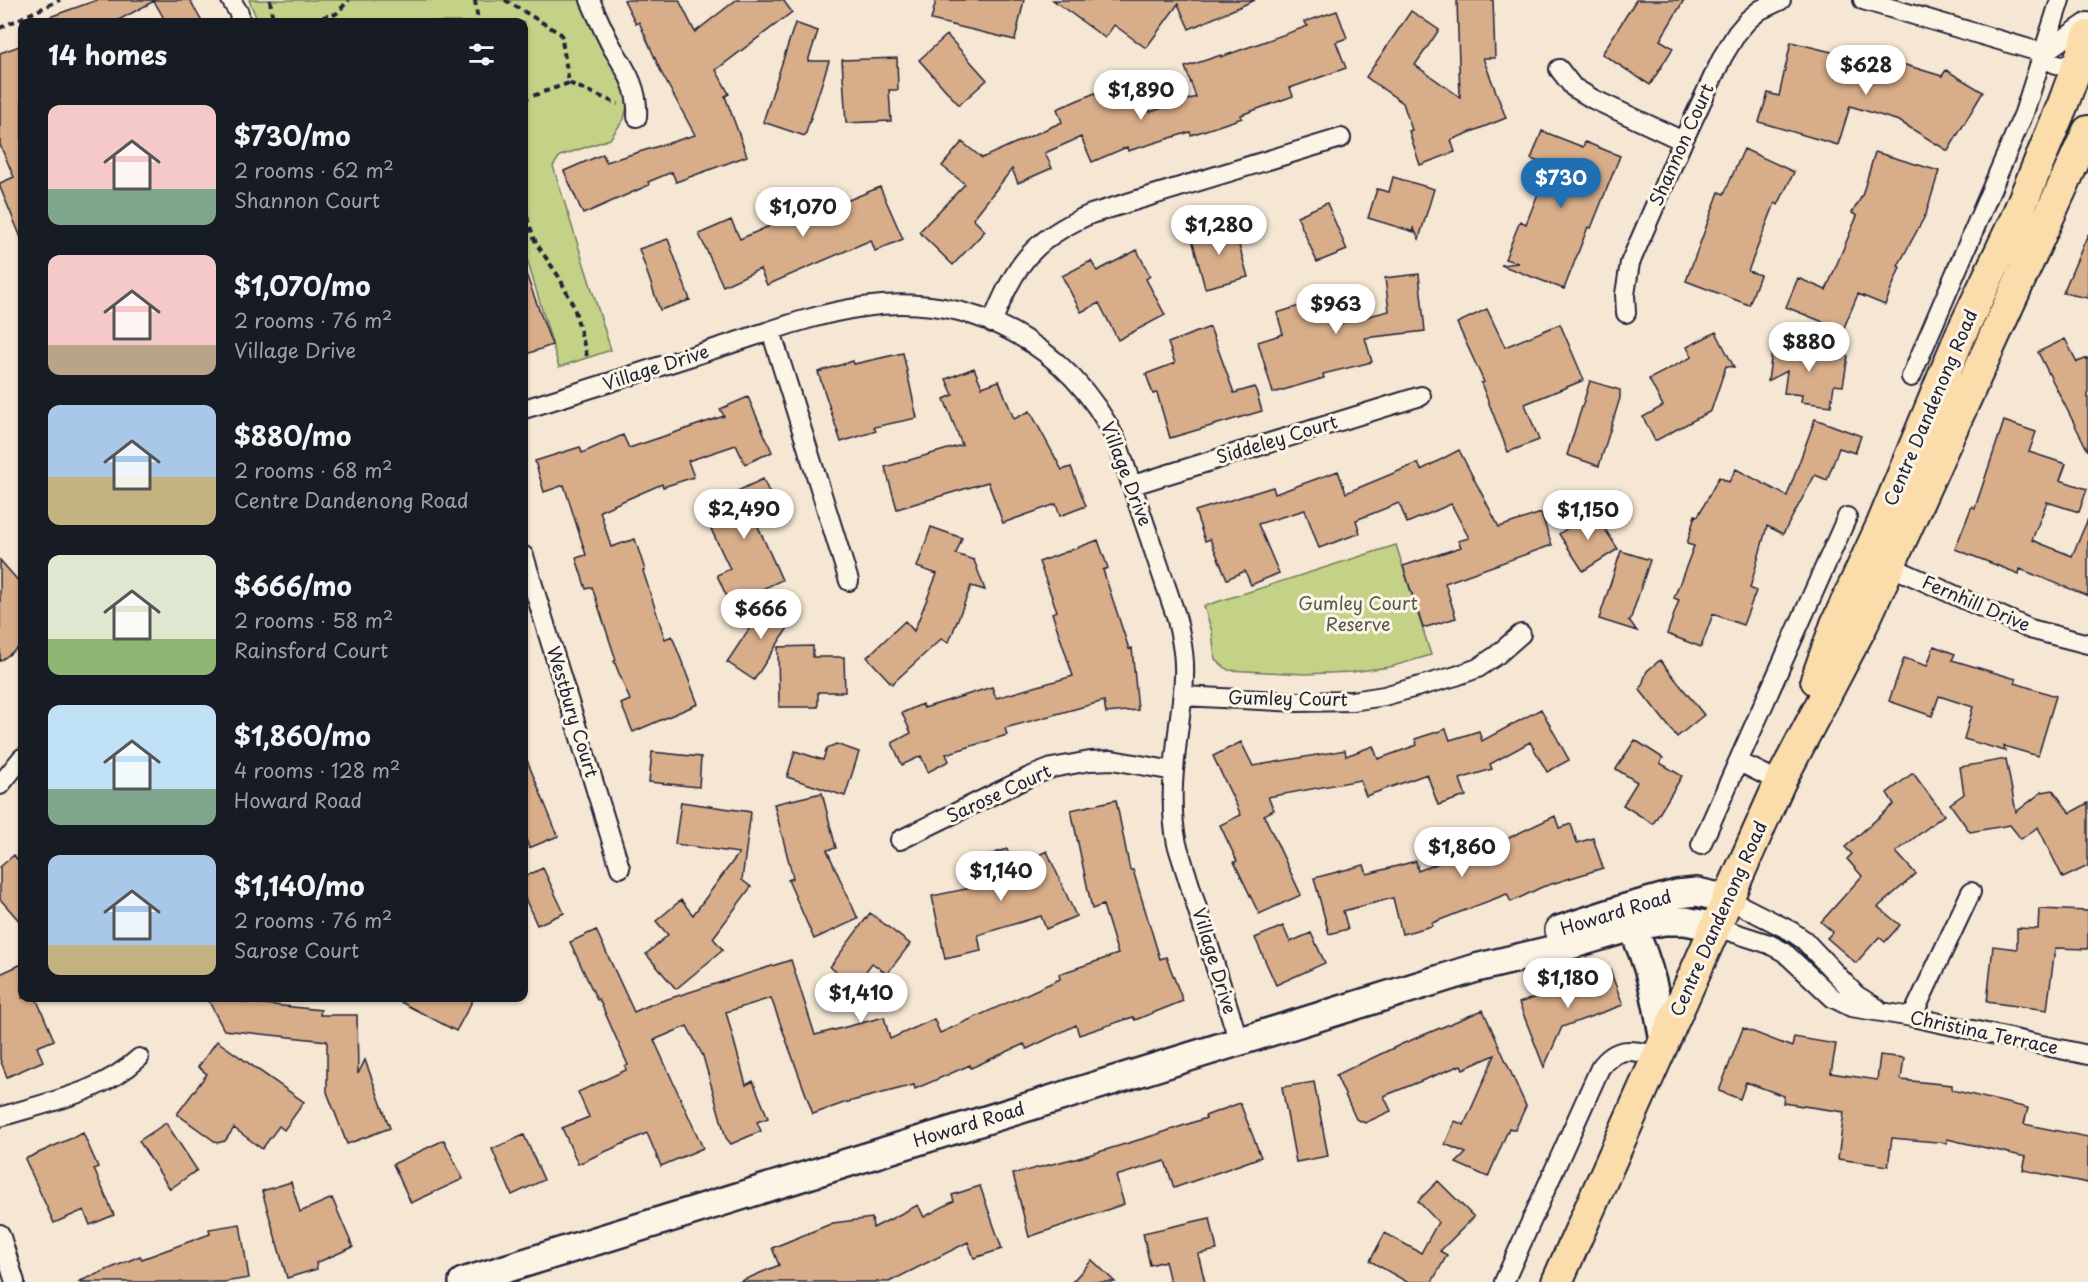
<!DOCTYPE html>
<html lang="en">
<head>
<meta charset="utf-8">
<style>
	body { margin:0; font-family:"Playpen Sans",sans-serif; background:#242831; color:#f1f3f6; height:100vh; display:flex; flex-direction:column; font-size:22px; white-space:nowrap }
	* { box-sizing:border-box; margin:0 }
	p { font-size:20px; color:#9ea1a6 }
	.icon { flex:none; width:33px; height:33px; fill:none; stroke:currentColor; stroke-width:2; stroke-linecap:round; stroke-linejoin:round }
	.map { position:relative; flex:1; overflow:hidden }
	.side { position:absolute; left:18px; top:18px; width:510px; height:984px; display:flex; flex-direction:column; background:#171b24; border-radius:12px; box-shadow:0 2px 4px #0004 }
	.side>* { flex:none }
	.price { position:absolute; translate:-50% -51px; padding:0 14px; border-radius:21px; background:#fff; color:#222; font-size:20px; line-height:39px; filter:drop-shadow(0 2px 3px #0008) }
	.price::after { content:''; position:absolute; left:50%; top:36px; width:18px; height:14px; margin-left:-9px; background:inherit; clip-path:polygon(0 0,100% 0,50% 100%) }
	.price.on { background:#1f6fb2; color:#fff }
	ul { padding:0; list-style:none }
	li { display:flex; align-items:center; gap:18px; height:150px; padding:0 30px }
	li span { display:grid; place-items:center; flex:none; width:168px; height:120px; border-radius:12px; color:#555 }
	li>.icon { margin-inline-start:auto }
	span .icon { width:72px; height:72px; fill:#fffc; stroke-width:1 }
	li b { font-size:26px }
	h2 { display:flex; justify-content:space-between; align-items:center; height:72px; padding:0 30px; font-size:26px }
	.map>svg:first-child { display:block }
	.green { fill:#c3d286; stroke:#727a60; stroke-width:1.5 }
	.building { fill:#d8ad89; stroke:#22223b; stroke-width:1.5 }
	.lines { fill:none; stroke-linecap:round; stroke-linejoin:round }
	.street-casing { stroke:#22223b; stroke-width:22 }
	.secondary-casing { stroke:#22223b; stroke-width:32 }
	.primary-casing { stroke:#22223b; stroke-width:34 }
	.path { stroke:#22223b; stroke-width:4; stroke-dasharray:6 4.5; stroke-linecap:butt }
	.street { stroke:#fcf5e5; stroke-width:18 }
	.secondary { stroke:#fcf5e5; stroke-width:27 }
	.primary { stroke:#faddab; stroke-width:30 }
	.labels { text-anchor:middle; stroke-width:6; stroke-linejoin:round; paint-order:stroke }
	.street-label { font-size:18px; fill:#22223b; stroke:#fcf5e5 }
	.park-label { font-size:18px; fill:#525752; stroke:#fcf5e5 }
</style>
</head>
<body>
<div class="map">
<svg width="2088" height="1282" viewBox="0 0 2088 1282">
	<rect width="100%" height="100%" fill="#f5e7d3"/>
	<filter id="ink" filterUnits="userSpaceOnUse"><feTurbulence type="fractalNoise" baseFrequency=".0167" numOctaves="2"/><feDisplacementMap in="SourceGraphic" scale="12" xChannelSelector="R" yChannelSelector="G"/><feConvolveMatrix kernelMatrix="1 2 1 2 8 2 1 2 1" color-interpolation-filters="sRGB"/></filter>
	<g filter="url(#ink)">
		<path class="green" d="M249,0h331l11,25 29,57 5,12 2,12 -3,13 -14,20 -50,17 -7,10 58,184 -52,17 -35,-118v-227h-266z
			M1396,545l35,110 -41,12 -38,5 -47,2 -77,-4 -13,-11 -3,-27 -8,-26z"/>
		<path class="building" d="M97,0h93l12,22h-36l-12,-21 -39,21h-73l-1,-2z
			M624,0h55l16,32 41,-32h47l9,12 -76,58 13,24 -4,2 22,60 -71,26 -4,-10 -24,10 1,3 -66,29 -19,-43 39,-17 3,8 89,-27 -33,-61 -23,-52 -3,2z
			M936,0h88l-9,40 -84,-20z
			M1053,0h202l-66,29 -11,-25 -32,44 -32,-23 -9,13z
			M1457,0h36l2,58h-12l23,60 -55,22 4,12 -35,13 -11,-34 3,-1 -9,-27 -37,-26 45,-66 28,19 -24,35 45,32z
			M1636,0h48l-24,40 13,8 -23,37 -48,-31z
			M1337,11l10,27 -11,4 10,26 -56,20 3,8 -52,19 1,3 -51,17 -1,-3 -62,19 -1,-4 -35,15 -11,-25 -36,16 7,15 -34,15 -6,-14 -39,50 12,12 -32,34 -34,-33 46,-48 -23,-18 20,-24 20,16 80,-36 -5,-13 38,-16 2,3 44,-14 9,30 46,-15 -11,-30 36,-12v2l87,-31 -4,-4z
			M795,23l23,8 -10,30h21l-24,75 -42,-14z
			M947,35l40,45 -28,25 -40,-45z
			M1791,42l73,18 2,-7 76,23 4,-6 37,22 -35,59 -49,-30 -49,-15 -12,39 -79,-23 9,-29 11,3z
			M22,45v195l-22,-53v-4l14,-6 -14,-32v-92z
			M897,58l1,32h-9l2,31 -45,2 -4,-63z
			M1542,131l41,16 2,-5 35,14 -29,72 -3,-1 -24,62 -63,-24 17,-2 -13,-4 15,-38 6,3 23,-58 -18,-7z
			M1744,149l50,23 -16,33 -3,-2 -27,68 12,4 -11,30 -63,-24 33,-89 5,2z
			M1875,152l64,19 -13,43 -28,52 2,1 -15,38 -27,-11 -15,36 -57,-23 12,-29 28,12 31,-74 -5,-3 10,-17z
			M1393,177l41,12 -15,50 -6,-12 1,5 -46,-14 9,-29 12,3z
			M880,187l23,52 -28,12 -4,-11 -104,45 -7,-16 -37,17 -24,-52 32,-14 9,19 59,-26 -1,-4 41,-18 5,11z
			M1327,203l20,47 -30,12 -20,-46z
			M1233,224l15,53 -43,11 -14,-53z
			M2088,234v64l-25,-5z
			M668,239l22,61 -30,10 -21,-61z
			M1137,250l13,26 -4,3 19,36 -47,25 -19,-37 -18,9 -19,-36 29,-15 6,10z
			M526,274l26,71 -28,10v-80z
			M1419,274l6,57 -60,7 7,24 -49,12 1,4 -51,15 -15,-51 25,-8 -6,-21 32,-10 -1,-2 26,-6 7,28 48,-12 -4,-33z
			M1487,309l18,38 55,-23 24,56 -59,24 14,36 -31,12 -27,-69 3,-1 -27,-59z
			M1210,327l24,66 21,-6 7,24 -92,27 -13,-45 -4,1 -7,-20 29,-11 -7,-20z
			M1716,332l18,35 -8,-1 -15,45 -56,30 -12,-24 20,-11 -14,-27 43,-22 -5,-10z
			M2065,339l12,23 11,-4v93l-50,-99z
			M1773,344l75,12 -5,30 -9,-1 -3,21 -30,-4 1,-7 -18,-2 3,-22 -19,10z
			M903,353l14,65 -43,9 2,4 -35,11 -23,-70 35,-11 1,3z
			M974,368l8,19 17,-6 15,38 16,-8 32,59 9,-3 15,39 -26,10 -4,-12 -53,19 -15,-41 -91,27 -12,-42 77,-22 -18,-46 9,-4 -7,-16z
			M1590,381l30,9v8l-21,68 -32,-11z
			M748,397l24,55 -27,12 -9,-19 -48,16 6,16 -31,10 -1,-3 -62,27 11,36 24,-8 10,31 -2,1 22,68 7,-3 26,68 -65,28 -12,-28 9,-4 -16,-39 2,-1 -24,-73 -6,2 -10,-31 10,-3 -22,-70 -20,7 -9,-31 45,-14 2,6 41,-18 6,13 95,-32 -4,-7z
			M1815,419l46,17 -6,17 -16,-5 -12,32 -12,-5 -32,59 -16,-8 -17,62 6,3 -13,34 -30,-11 -12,33 -34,-13 12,-34 -5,-2 20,-52 -7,-2 8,-29 3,1 21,-39 10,5 7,-13 51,27z
			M2004,421l32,11 -7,20 37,12 -6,16 27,9 -8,23 -32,-10 -15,38 40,16 16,-37v77l-68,-27 -1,5 -64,-25 17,-43 3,2z
			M1459,450l40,77 42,-14 11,32 -107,38 11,35 -33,10 -20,-62 58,-19 -3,-6 11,-3 -18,-34 -44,19 -8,-20 -43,17 4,13 -41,15 -14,-38 -47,14 21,49 -28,12 -6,-14 -18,8 -17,-40 -5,2 -10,-30 78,-24 2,7 63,-23 8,22 72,-30 3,7z
			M763,479l15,33 -22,10 26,58 -52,24 -13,-29 13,-6 -29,-61z
			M1593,511l25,38 -35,22 -24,-37z
			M931,527l31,11 -6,16 18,6 11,30 -14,-4 -22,56 -8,-3 -49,45 -25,-27 38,-36 9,10 23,-57 -20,-7z
			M1098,540l10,28 -5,2 26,79 3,-1 6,62 -32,3 -2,-12 -99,27 2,7 -61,19 3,7 -21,11 -7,-16 -19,9 -10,-22 19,-10 -9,-20 20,-9 2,4 68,-21 4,11 77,-22 -21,-63 5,-2 -18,-49z
			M1621,551l29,9 -20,61 -2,-1 9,11 -38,-12z
			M0,560l22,25v60l-22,16z
			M769,599l26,18 -41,63 -27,-18z
			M813,646v11h31l1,35h-27v15h-39l-1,-60z
			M1934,646l21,8 -3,6 64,19 -1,4 41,13 -18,60 -34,-10 1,5 -41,-12 9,-32 -34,-11 -7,20 -43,-15 15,-43 23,8z
			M1660,660l44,55 -27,22 -37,-47 7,-19z
			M1541,709l28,51 -22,12 -17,-30 -40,22 2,5 -32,10 6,17 -28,9 -11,-31 -61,22 -6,-16 -92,17 6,13 -10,5 37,80 -42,19 -25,-52 3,-1 -17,-36 21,-10 -28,-59 28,-14 12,24 92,-16 1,6 27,-10 5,13 39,-14 -2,-6 31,-10 4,11 29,-9 3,10z
			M1635,740l28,18 -3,5 22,13 -29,48 -30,-19 14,-23 -21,-13z
			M836,744l23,8 -14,44 -58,-19 8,-26 28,9 4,-12z
			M652,752l49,5 -2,30 -50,-5z
			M524,753l34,83 -29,12 -5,-14z
			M2006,759l10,53 26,-20 11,-2 17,23 18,-10v63l-25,12 -25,-51 -17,12 -11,-14 -40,7 -20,-28 14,-10 -4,-27z
			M1913,773l31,42 -48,37 20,22 -38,33 22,18 -15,17 -6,-5 -23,26 -29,-25 6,-6 -12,-10 41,-46 -15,-17 5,-5 -7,-7 49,-43 -7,-11z
			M822,793l14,55 -9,2 31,69 -44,20 -26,-59 5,-2 -19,-74z
			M1116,800l14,70h3l27,89 6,-2 17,44 -48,19 -2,-3 -54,18 -3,-10 -49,24 -3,-5 -53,24 -1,-3 -55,24 -1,-4 -70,18 -31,11 -42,-116 -45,14 20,73 7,-4 15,37 -11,4 4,9 -30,13 -5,-6 -23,-82 -16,-30 -33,14 49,108 -42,18 -14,-33 -69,31 -16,-36 27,-11 -11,-25 48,-22 -1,-4 3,-1 -29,-66 -2,1 -27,-58 26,-12 38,82 18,-8 139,-44 24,75 69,-18 6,22 44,-20 6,14 120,-54 -1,-5 59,-20 -15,-49 -11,4 -21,-99z
			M681,802l70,10 -9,68 9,7 -38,51 10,12 -47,39 -30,-35 22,-19 -12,-14 25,-21 12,15 46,-62 -64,-9z
			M1555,816l4,12 12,-4 6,19 16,-5 10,30 -61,19 -31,15 -4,-8 -75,29v3l-30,8 -9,-36 -50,13 5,18 -19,5 -15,-56 50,-13 3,9 49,-13 2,10 55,-21 1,4z
			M1007,849l5,18 35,-16 29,65 -30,13 -5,-13 -63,19 3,16 -36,8 -13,-63 53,-11 -8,-26z
			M14,855l8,11v58l-22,-25v-32z
			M543,868l21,45 -27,12 -13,-29v-19z
			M2039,909l49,2v38l-33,-1 -8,62 -60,-8 6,-56 24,3v-21l21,1z
			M870,913l40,31 -23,30 -15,-11 -17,23 -25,-19z
			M1283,926l7,16 21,-9 14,30 -49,22 -21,-47z
			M22,964v34h14l18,42 -17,7 6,14 -36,16 -7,-18v-85z
			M1610,970l13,35 -61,22 -18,40 -25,-64z
			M207,998l114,12 -1,5h37l1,59 7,-14 25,68 -43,16 -20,-52v-51l-103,-11z
			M393,998h81l-18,33z
			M1483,1010l43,96 -11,24 -6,-2 -21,49 -32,-14 10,-10 -21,-9 10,-23 9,4 31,-70 -32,14 -2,-4 -77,31 7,15 -26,12 -9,-4 -20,-44 66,-31z
			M1743,1028l49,19 2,-10 42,7 -5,29 46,7 3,-25 24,3 -3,22 51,5v5l76,18 -4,16 64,13v46l-65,-13 3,-13 -79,-18v4l-55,-5 -4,28 -50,-7 6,-47 -61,-9 1,-7 -38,-14 -6,17 -21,-8z
			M217,1041l87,61 -20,28 -5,-4 -17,23 -28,-21 -9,13 -8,2 -40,-29 30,-40 -9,-7z
			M1314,1082l14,74 -32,6 -14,-75z
			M1240,1103l21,54 -87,31 -9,-27 -49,15 8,28 -95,33 -16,-63 59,-15v1l83,-25 51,-17 -1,-2z
			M166,1123l31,47 -27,19 -31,-48z
			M83,1133l15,34 -4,2 20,46 -24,10 -6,-15 -30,13 -29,-64z
			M524,1135l20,45 -32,15 -20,-46z
			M444,1140l19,39 -52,24 -18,-39z
			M1438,1181l36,36 -34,34 7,4 -15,27h-25l-37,-21 15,-28 36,20 17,-31 -20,-21z
			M291,1182l9,30 32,-14 21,49 -37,16 1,6 -30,9 -25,-87z
			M980,1186l22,63 -28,9 -6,-16 -79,40h-150l40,-17 -7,-17 61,-25 39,-5 1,10 45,-23 6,12 30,-16 -2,-6z
			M1210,1218l7,32 -19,4 7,28h-35l-5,-21 -15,4 -7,-32z
			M240,1224l9,54 -25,4h-146l62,-26 2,3 68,-25 -1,-5z
			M1092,1260l23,22h-43z"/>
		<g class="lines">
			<g class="street-casing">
				<path id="street" d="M231,0l8,13 1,9
					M590,0c7,16 14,32 22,47 14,23 27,42 25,70
					M1863,0l180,53c9,15 26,14 42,8
					M2043,53l45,-31
					M1559,69l14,18 20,12 90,42
					M1626,313l-1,-19 5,-31 53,-122 40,-85 14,-23 11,-13 12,-10 21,-10
					M992,323c22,-58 41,-84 99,-109l250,-76
					M771,331l78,250
					M1911,377l113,-264 36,-113
					M524,409c63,-19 127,-40 190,-60 49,-15 98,-35 149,-42 108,-16 207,38 254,135l59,174c4,17 8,33 8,50 1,17 -2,34 -4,50 -5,43 -12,85 -3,128l62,198
					M1133,485l288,-89
					M524,556l96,312
					M1881,562l149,67 58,15
					M1183,696l115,6 54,-1 32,-5 72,-20 22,-8 19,-13 24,-21
					M1739,762l41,20
					M0,785l22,-27
					M900,840l129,-63 23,-9 38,-7 22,-1 62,11
					M1701,845l146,-328
					M1728,899l63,32 13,9 52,55 21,13
					M1716,927l53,17 15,8 49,46 18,9 61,10 176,38
					M1912,1017l59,-125
					M0,1117c48,-15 101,-24 139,-59
					M0,1234l15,48
					M1504,1282l96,-214c17,-23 32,-18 57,-12"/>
			</g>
			<g class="secondary-casing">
				<path id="secondary" d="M1632,927c18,37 25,74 32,114
					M1559,930l67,-22 51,-14 20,-2 31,7
					M463,1282l1013,-314 84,-20 72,-21 32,-6h21l31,6"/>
			</g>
			<g class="primary-casing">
				<path id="primary" d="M1816,680l20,-56 46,-100 78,-188 55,-116 48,-116 25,-68
					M1557,1282l223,-500 83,-158 225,-493"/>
			</g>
			<path class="path" d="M270,0l3,22
				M475,0l3,22
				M505,0l56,34 8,49 -45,16
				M302,22l34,-8 13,-14
				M0,28l60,-28
				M569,83l49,21
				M524,196l4,25 8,22 23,34 15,30 14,53"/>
			<use href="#street" class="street"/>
			<use href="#secondary" class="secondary"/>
			<use href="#primary" class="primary"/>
		</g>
	</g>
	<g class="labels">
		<g class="street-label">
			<text transform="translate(1682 145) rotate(-66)" y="6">Shannon Court</text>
			<text transform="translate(656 368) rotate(-18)" y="6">Village Drive</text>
			<text transform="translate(1931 408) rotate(-67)" y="6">Centre Dandenong Road</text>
			<text transform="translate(1277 440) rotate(-17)" y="6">Siddeley Court</text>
			<text transform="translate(1126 474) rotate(69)" y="6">Village Drive</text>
			<text transform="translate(1976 604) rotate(23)" y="6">Fernhill Drive</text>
			<text transform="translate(1288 699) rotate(1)" y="6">Gumley Court</text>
			<text transform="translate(572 712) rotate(73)" y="6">Westbury Court</text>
			<text transform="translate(999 794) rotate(-25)" y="6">Sarose Court</text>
			<text transform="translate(1616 913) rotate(-17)" y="6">Howard Road</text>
			<text transform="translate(1719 919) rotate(-66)" y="6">Centre Dandenong Road</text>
			<text transform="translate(1214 961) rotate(73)" y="6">Village Drive</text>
			<text transform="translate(1984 1033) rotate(12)" y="6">Christina Terrace</text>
			<text transform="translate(969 1125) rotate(-17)" y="6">Howard Road</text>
		</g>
		<g class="park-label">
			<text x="1358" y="610">Gumley Court<tspan x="1358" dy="21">Reserve</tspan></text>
		</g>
	</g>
</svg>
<b class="price" style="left:1866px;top:96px">$628</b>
<b class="price" style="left:1141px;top:121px">$1,890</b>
<b class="price on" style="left:1561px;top:209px">$730</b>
<b class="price" style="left:803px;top:238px">$1,070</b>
<b class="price" style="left:1219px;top:256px">$1,280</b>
<b class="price" style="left:1336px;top:335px">$963</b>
<b class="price" style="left:1809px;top:373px">$880</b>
<b class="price" style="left:744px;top:540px">$2,490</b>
<b class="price" style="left:1588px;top:541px">$1,150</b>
<b class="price" style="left:761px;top:640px">$666</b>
<b class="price" style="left:1462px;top:878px">$1,860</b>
<b class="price" style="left:1001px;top:902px">$1,140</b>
<b class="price" style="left:1568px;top:1009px">$1,180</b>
<b class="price" style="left:861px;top:1024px">$1,410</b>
<section class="side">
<h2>14 homes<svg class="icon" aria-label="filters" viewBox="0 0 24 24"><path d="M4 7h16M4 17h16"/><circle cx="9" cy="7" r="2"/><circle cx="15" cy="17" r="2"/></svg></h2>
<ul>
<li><span style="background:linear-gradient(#f6c9c9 70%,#7fa58c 0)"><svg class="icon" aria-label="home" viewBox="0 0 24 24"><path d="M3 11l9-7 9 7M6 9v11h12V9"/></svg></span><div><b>$730/mo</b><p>2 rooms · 62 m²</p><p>Shannon Court</p></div></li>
<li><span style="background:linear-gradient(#f6c9c9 75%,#b9a48a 0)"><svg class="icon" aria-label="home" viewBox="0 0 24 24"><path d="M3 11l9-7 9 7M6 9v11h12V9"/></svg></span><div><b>$1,070/mo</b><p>2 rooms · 76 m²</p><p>Village Drive</p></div></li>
<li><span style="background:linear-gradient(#a9c7e8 60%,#c2b280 0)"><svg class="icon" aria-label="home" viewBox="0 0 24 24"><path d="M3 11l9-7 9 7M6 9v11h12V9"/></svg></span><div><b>$880/mo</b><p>2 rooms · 68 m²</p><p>Centre Dandenong Road</p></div></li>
<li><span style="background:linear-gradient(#dfe7d0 70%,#8fb573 0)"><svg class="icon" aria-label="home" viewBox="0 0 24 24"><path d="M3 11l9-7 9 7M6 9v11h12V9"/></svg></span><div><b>$666/mo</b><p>2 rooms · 58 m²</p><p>Rainsford Court</p></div></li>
<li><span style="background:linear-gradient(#bfe0f5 70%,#7fa58c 0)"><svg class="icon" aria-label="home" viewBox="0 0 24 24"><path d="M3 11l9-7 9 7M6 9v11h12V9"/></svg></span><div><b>$1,860/mo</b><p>4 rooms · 128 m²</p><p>Howard Road</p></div></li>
<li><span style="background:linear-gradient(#a9c7e8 75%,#c2b280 0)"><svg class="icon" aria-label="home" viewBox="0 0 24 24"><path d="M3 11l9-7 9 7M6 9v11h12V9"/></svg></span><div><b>$1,140/mo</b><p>2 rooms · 76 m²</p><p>Sarose Court</p></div></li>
</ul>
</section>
</div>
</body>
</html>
